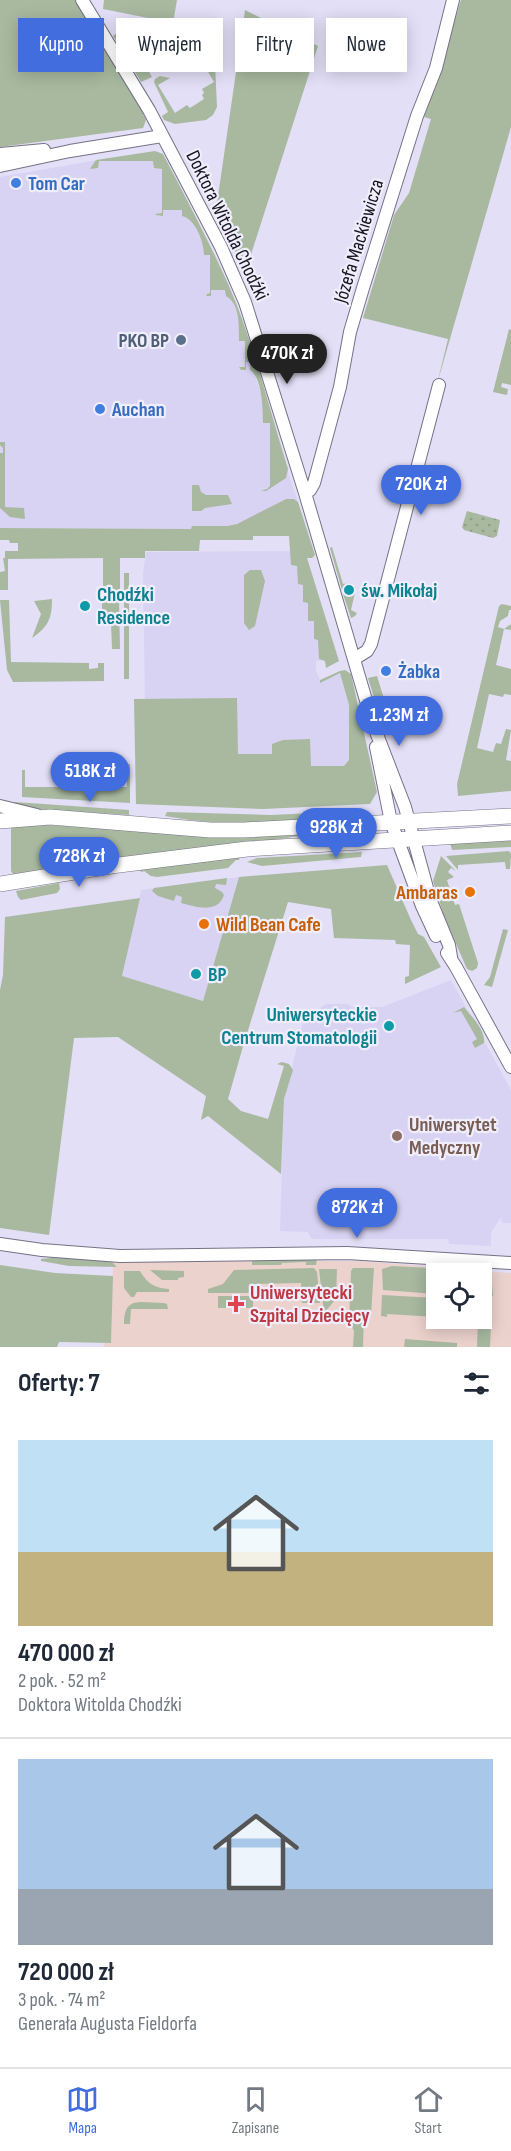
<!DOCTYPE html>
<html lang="pl">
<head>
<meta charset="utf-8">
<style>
	body { margin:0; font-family:"Sofia Sans Condensed",sans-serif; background:#f2f2f3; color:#1f2937; height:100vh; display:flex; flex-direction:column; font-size:22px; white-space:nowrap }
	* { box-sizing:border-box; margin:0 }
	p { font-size:20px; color:#747a83 }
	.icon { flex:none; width:33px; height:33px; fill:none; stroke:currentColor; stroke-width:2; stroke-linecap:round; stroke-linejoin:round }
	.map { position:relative; height:1347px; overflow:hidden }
	.side { display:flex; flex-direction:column; background:#fff; flex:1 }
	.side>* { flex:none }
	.banner { position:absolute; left:18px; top:18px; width:476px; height:54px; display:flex; gap:12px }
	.tools { position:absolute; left:426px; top:1263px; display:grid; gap:12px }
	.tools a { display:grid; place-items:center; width:66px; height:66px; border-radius:0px; background:#fff; box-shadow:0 3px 15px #0003; font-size:30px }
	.price { position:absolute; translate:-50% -51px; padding:0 14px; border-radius:21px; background:#426ddf; color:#fff; font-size:20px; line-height:39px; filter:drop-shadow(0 2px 3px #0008) }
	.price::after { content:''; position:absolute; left:50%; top:36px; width:18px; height:14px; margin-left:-9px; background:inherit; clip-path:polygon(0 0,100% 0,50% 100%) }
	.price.selected { background:#222; color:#fff }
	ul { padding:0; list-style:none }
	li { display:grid; align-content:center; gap:12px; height:318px; padding:0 18px }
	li+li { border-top:2px solid #e0e1e3 }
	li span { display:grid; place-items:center; height:186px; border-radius:0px; color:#555 }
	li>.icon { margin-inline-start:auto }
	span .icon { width:108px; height:108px; fill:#fffc; stroke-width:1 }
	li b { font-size:26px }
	h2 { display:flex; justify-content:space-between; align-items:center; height:72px; padding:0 18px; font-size:26px }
	.pill { padding:0 21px; border-radius:0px; background:#fff; box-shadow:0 3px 15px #0003; font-size:21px; line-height:54px }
	.pill.selected { background:#426ddf; color:#fff }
	.tabs { display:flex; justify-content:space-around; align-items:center; height:84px; border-top:2px solid #e0e1e3; background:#fff; font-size:16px; color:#747a83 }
	.tabs a { display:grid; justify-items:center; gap:3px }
	.tabs .selected { color:#426ddf }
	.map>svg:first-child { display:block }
	.built { fill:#d8d3f2 }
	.medical { fill:#ecd2cd; fill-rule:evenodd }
	.green { fill:#a8b9a0 }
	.park { fill:url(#park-dots) }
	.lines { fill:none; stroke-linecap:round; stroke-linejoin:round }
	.minor-casing { stroke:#757286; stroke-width:14 }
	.major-casing { stroke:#757286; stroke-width:16 }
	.minor { stroke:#fff; stroke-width:12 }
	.major { stroke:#fff; stroke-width:15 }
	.shop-dot { fill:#3f7fe0; stroke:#f0edfc; stroke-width:2 }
	.service-dot { fill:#5c6f8a; stroke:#f0edfc; stroke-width:2 }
	.culture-dot { fill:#0f9aa8; stroke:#f0edfc; stroke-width:2 }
	.food-dot { fill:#e8710a; stroke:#f0edfc; stroke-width:2 }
	.education-dot { fill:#8d6e63; stroke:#f0edfc; stroke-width:2 }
	.health-dot { fill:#e0444e; stroke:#f0edfc; stroke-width:2 }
	.labels { text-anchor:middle; stroke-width:4.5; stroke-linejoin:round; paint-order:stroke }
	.shop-label { font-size:20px; font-weight:bold; fill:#366cbe; stroke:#f0edfc; text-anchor:start }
	.street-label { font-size:20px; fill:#16151d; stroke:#f0edfc }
	.service-label { font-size:20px; font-weight:bold; fill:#4e5e75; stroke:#f0edfc; text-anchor:end }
	.culture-label { font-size:20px; font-weight:bold; fill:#0d838f; stroke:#f0edfc; text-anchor:start }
	.food-label { font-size:20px; font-weight:bold; fill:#c56008; stroke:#f0edfc; text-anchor:end }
	.education-label { font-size:20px; font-weight:bold; fill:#785e54; stroke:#f0edfc; text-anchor:start }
	.health-label { font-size:20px; font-weight:bold; fill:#be3a42; stroke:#f0edfc; text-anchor:start }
</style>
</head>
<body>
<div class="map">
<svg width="511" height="1347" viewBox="0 0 511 1347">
	<defs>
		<pattern id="park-dots" width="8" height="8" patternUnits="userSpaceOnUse" patternTransform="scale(1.5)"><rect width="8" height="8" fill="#a8b9a0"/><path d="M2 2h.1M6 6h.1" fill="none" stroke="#909e89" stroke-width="1.8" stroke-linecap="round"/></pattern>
	</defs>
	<rect width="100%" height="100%" fill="#e3dff6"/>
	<path class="built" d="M159,152l54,103 26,63v22l6,1v26h-6l7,3v-8h4v8l4,3 44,129 -4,-3h-8l-39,22 -20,5h-35v3l-192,-1v-351l98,-17z
		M300,551l33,108 -17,2v10l5,11 19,-9 20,70 1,27 -215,1 -3,-198 3,-21z
		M239,877l-36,124 -81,-24 19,-87z
		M451,980l60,110v133h-9l-1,-6 -10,16v13l-42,-2 -1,-5h-133l-4,-1 -3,-6 -28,-1 4,-132 20,-80 22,-15h21l5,3h30z"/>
	<path class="medical" d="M113,1261h249l149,12v74h-407v-4l7,-1zM436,1274h46v44h-46z"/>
	<path class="green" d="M0,0h76l67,108 -2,1 5,11 -3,8 -143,19z
		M104,0h73l-4,23 -70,-14z
		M461,0h50v127l-74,257 11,-45 -85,-21 31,-103 15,-22 22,-74 -7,-2z
		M245,10l73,36 -73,227 -29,-63z
		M131,25l3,3 -7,4 25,45 -11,5 -28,-46 13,-10z
		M212,64h3l2,43 -4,8 -7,5 -31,4 -11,-4 -2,-4 6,-4 -14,-30 1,-3 5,-3 10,2 -12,7 17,28 12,-8 3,3 14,-9 -2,-4 2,-2 -2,-4 12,-7 -7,-12 6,-3z
		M155,151l8,3c23,44 46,87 66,132 25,58 40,122 59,183l-2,9 -20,13h-5l6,-2 3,-3v-63h-7c0,-15 -1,-45 -13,-53v-8h-4v8h-5l-2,-3h6v-26h-6c0,-15 1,-37 -13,-45l-1,-6h-14v6h-5l1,-2 3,-1v-38h-6c0,-12 -8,-36 -22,-39v-6h-19v6l-7,-1 -1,-1 7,-1v-44l-8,-1 -1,-7h-54l-1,7 -8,1 6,-9z
		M509,329l2,1v55l-9,-2 -1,4 7,2 -1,6 -14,-3z
		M0,442h5v65l19,1 1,11 -15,-2 -10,-9v-55h3v-5l-3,-3z
		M192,485h7l2,7 5,3h22l4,9 -27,4 -4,3h-9z
		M286,499h8l4,3 17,53 -3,3h-5l32,103 -13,7 -1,-7 -6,-2 -1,-19 -4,-1v-18h-6v-18l-5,-1v-17l-5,-1 -1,-18 -6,-1 -2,-29h-36v4h-53l-1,11h-54v7h-25v33h-17v-33l-95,1v31h-8v-18l5,-1 -2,-13h2v-7h13v-8h-8l-1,-3h-9v-12l191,1 1,-3h35l10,-2z
		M332,547l11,37 8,-1 5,5 -5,22 6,3 -2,3 -4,2 -8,-24 8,-3 -1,-3 -8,2 -12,-42z
		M250,570h11l4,11 -10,45 -6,4 -5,-7v-48z
		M124,573h5v106h-5z
		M102,598h17l1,51h-8l-1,-26h-9z
		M52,599c0,20 -4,28 -20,39l9,-24 -7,-13z
		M0,600h9l2,62 78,1v6l9,-1v-5h6v18l-91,1 -6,-12z
		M502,604l9,2v4h-2l-1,6 -8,5 -2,6 6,2 7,-5v6l-7,-1 -8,36 15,4v26l-7,-1 -1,3 -14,-3 -12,54 16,4 3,-9 5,1 5,-15 5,1 -5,30 5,1v30l-53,5 -1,-12 42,-178z
		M340,671l5,-1 6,4 26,118 -7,12 -107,5 -127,-5 -2,-105 103,-1 1,56h34v-10l11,-4 27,-1 1,27h33l5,-6v-55l-9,-32 -20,10v-3z
		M377,676l12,39h-2l-9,-5 -10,-32z
		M127,764h3v39l-108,-6v-27h3v17h102z
		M15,802l114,8v5l-106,-7 -13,-3z
		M356,811l1,8c-64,3 -129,9 -192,-3l2,-4 104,3z
		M48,825l134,8h115l1,3 -40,7 -245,31 -2,-3v-45z
		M511,839v8l-59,3 -2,-8z
		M509,851l2,3 -1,15h-4l-1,-7 -47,3v5l-12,-14z
		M362,852l-1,5 -99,9 -15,-4 10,-4z
		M441,856l15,15 -5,-3 -3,4 6,5 -7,3 8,25 4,-1 19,59 -1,5 -5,3 -5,-2 -23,-53 -11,-35z
		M240,857l-1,3h-3l-8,8 -71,9 -6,-1 -7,-5 -2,1 -5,-3z
		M387,865l24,55 7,14 6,3 17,30 -36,17v-7l4,-1 1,-31 -14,-1 -1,-4 -61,-2 -3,-29 -43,-7 -43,138 7,3h-8l-16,56 13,12 27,8 16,-53 -7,-2 5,-2 7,2 4,6 -9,29 -3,75 -73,-58 -7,4 5,-24 -88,-59 -44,1 -25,197 -49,-7v-238l3,-15 2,-58 135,-19 -18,78 81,25 36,-124z
		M227,878l-1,7 -10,-1 -1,4 7,4 2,3c-6,19 -28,12 -43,8l1,-6 -6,-2 -2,6 -16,-5 -6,-5 2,-3z
		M59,883l1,6 -3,4 -36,7 -3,-3 -2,-6z
		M503,929l5,1 -16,57 -8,-2 6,-8z
		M464,1007c7,9 22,23 20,36l-9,5 -3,-6 5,-3 -16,-28 -8,2z
		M58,1257l52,3 7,7 -48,-1 -28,-5v-2z
		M317,1258l-1,7h-10v-3l-24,1 -1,2h-29v-6z
		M0,1265l55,8 58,3 -2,67 -52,-1 -2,5h-57z
		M392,1266l59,3 2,4 -17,1v20l-53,-4 -1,-21z
		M314,1268l3,4 3,31h-18l-1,-20 -49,1 -1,9h-43v-4l15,-5 11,-14z
		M353,1268h21l-3,47h-7l-1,32h-10l1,-16 -5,-9 2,-51z
		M319,1269h18l-1,30 -12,14z
		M456,1269l35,3 2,24 -11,1v-23l-27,-1z
		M150,1270l34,1v6l-6,1v2h-16z
		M124,1271h16c7,12 14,17 29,18v3h-32l-3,5h-3l-7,-9z
		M382,1295l54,3v19l-49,-3v3l-6,-1z
		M218,1296h35v12h-35z
		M482,1301l10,2 -2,44h-13l1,-27 -17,-1 21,-1z
		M164,1303l3,1 1,5h-37l-1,15h-6c0,-29 17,-21 40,-21z
		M405,1339l52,4v4h-53z"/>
	<path class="park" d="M467,511l33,9 -3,16 -4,2 -29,-8 -2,-3z"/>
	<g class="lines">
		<g class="minor-casing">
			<path id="minor" d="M82,0l67,110 72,137 24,55 60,191 68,231 32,83 25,92 19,46 2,12
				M0,154l44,-4
				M0,166l70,-15 92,-15
				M305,493l5,-3 4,-7 26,-96 10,-55 13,-44 54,-172 19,-48 17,-68
				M354,659l13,-8 4,-7 68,-259
				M376,747l15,75 31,84 14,30
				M0,806l37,9
				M447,953l9,14 55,100
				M0,1244l42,6 78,6 227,-3 164,10"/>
		</g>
		<g class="major-casing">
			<path id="major" d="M0,821l50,-4 160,13h34l267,-14
				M0,884l111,-18 136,-17 264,-16"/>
		</g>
		<use href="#minor" class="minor"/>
		<use href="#major" class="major"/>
	</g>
	<g class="shop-dot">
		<circle cx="16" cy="183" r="6"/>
		<circle cx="100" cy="409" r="6"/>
		<circle cx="386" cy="671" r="6"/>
	</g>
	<circle class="service-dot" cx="181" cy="340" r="6"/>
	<g class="culture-dot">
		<circle cx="349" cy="590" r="6"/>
		<circle cx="85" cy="606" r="6"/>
		<circle cx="196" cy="974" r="6"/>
		<circle cx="389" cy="1026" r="6"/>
	</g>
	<g class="food-dot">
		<circle cx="470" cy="892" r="6"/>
		<circle cx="204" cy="924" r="6"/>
	</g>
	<circle class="education-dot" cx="397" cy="1136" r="6"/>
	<path class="health-dot" d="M233 1295h6v6h6v6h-6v6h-6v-6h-6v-6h6z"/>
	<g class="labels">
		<g class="shop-label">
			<text x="28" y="190">Tom Car</text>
			<text x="112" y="416">Auchan</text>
			<text x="398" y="678">Żabka</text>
		</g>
		<g class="street-label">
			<text transform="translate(228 225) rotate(64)" y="7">Doktora Witolda Chodźki</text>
			<text transform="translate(358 241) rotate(-73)" y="7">Józefa Mackiewicza</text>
		</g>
		<g class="service-label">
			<text x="169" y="347">PKO BP</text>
		</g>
		<g class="culture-label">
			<text x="361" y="597">św. Mikołaj</text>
			<text x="97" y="601">Chodźki<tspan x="97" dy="23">Residence</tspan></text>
			<text x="208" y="981">BP</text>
			<text x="377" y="1021" text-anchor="end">Uniwersyteckie<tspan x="377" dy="23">Centrum Stomatologii</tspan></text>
		</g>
		<g class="food-label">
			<text x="458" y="899">Ambaras</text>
			<text x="216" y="931" text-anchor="start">Wild Bean Cafe</text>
		</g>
		<g class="education-label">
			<text x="409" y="1131">Uniwersytet<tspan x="409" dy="23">Medyczny</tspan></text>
		</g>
		<g class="health-label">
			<text x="250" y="1299">Uniwersytecki<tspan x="250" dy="23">Szpital Dziecięcy</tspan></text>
		</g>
	</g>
</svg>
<div class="tools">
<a><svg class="icon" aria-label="locate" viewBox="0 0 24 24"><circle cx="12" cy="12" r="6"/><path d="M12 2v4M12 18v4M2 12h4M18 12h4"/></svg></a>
</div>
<b class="price selected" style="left:287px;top:385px">470K zł</b>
<b class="price" style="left:421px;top:516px">720K zł</b>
<b class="price" style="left:399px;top:747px">1.23M zł</b>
<b class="price" style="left:90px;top:803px">518K zł</b>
<b class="price" style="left:336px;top:859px">928K zł</b>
<b class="price" style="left:79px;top:888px">728K zł</b>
<b class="price" style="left:357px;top:1239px">872K zł</b>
<div class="banner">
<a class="pill selected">Kupno</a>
<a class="pill">Wynajem</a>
<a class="pill">Filtry</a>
<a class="pill">Nowe</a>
</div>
</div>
<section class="side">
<h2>Oferty: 7<svg class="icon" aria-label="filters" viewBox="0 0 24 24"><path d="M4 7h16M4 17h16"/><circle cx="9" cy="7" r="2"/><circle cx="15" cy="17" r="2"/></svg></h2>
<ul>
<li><span style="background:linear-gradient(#bfe0f5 60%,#c2b280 0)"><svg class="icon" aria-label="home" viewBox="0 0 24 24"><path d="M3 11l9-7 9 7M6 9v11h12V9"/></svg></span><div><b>470 000 zł</b><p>2 pok. · 52 m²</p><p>Doktora Witolda Chodźki</p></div></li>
<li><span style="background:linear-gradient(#a9c7e8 70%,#9aa5b1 0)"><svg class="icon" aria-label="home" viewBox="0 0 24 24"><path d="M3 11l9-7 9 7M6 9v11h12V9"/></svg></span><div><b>720 000 zł</b><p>3 pok. · 74 m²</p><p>Generała Augusta Fieldorfa</p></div></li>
</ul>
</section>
<nav class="tabs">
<a class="selected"><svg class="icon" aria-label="map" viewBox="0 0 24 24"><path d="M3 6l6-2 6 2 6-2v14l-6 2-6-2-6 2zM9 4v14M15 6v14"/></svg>Mapa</a>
<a><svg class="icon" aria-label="saved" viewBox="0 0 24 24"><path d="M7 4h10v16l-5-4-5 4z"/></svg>Zapisane</a>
<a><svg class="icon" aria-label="home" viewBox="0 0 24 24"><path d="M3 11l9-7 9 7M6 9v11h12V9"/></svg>Start</a>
</nav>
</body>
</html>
